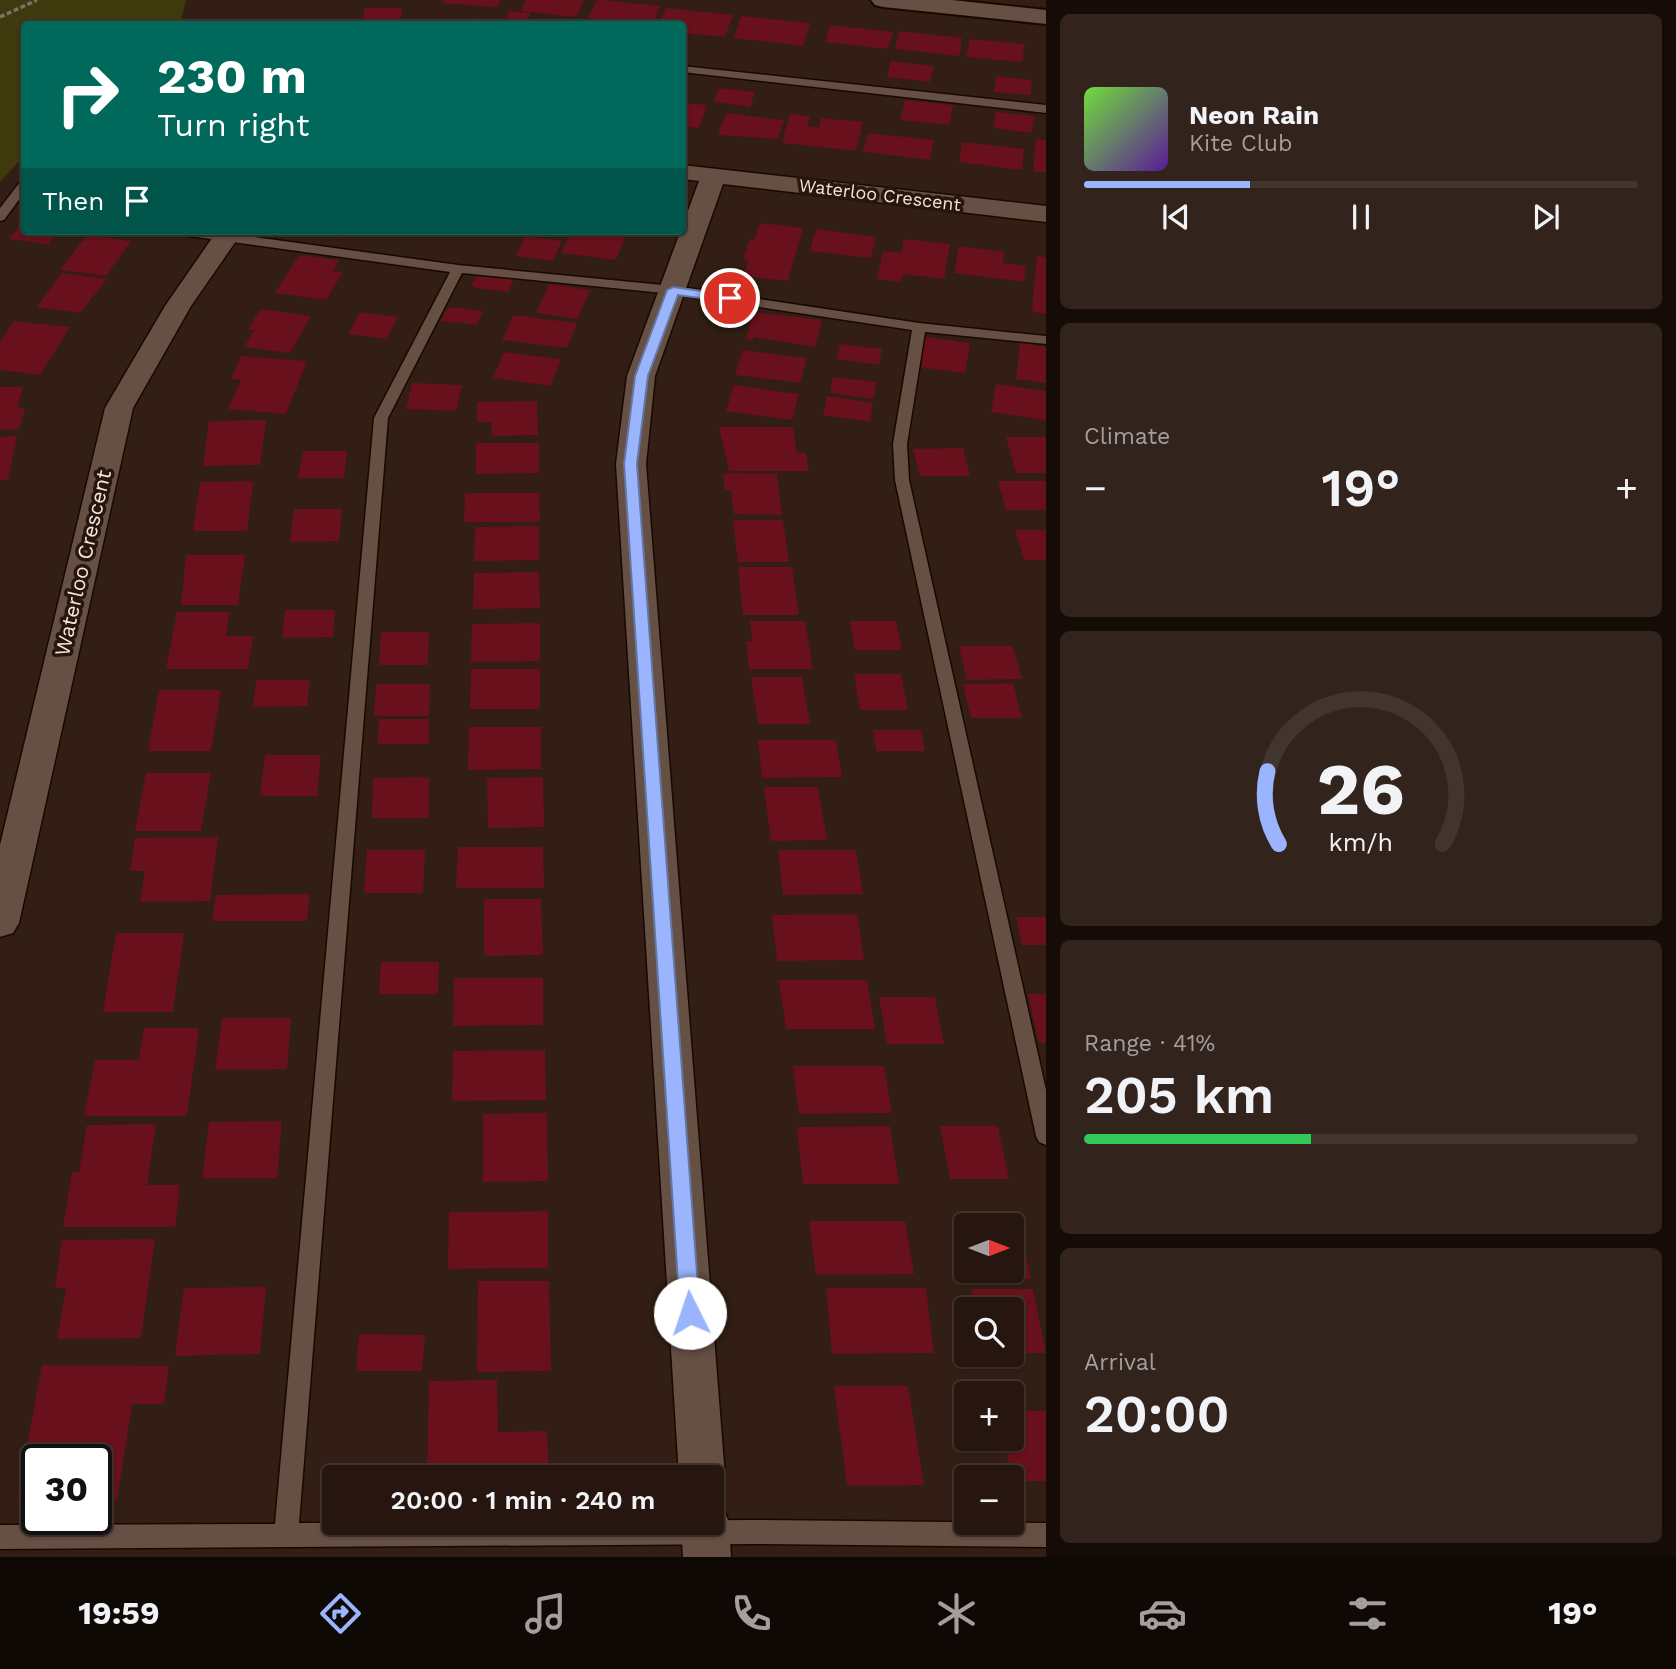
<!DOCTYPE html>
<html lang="en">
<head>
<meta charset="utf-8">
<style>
	:root { --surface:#26160f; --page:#32231d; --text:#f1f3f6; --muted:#a49f9e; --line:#42352f; --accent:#9ab5fd }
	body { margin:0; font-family:"Work Sans",sans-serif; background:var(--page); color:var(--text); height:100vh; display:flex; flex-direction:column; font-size:26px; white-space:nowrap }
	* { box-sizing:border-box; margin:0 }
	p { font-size:23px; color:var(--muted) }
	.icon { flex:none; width:38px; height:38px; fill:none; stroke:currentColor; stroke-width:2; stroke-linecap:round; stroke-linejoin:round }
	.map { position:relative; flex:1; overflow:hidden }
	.sheet { display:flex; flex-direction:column; gap:14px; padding:14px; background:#150c08; width:630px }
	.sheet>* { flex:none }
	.hud { position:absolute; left:21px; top:21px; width:665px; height:214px; border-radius:7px; box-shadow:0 2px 5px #0004,0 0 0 2px var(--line); background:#00695c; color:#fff; overflow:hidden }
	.needle { width:46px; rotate:90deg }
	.controls { position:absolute; left:954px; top:1213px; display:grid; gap:14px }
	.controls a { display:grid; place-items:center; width:70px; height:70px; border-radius:7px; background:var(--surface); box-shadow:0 2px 5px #0004,0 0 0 2px var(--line); font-size:35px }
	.speed { position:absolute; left:21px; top:1444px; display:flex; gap:14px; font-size:35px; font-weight:700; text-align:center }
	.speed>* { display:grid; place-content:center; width:91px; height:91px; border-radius:50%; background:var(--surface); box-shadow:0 2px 5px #0004,0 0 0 2px var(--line); line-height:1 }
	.speed .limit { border:4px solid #111; border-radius:10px; background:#fff; color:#111 }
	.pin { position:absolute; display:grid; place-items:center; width:60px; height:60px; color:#fff; margin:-30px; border:4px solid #fff; border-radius:50%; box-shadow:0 2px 7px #0007 }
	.me { position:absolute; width:77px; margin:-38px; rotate:356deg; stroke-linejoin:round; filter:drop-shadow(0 0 5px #0008) }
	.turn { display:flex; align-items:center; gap:24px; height:147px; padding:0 21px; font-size:32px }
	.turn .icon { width:91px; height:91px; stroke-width:2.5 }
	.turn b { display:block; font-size:49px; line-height:60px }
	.then { display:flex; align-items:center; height:66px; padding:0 21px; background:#0003; gap:14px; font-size:26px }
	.big { font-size:52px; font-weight:600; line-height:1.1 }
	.sheet .tile { flex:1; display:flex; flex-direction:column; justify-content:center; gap:10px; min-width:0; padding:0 24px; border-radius:10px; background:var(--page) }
	.sheet .dial { align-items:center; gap:0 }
	.dial svg { height:182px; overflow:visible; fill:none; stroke:var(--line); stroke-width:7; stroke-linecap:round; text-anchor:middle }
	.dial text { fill:var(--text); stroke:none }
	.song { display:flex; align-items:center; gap:21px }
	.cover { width:84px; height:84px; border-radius:10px; background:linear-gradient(135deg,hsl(100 70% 55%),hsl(270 70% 35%)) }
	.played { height:7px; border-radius:4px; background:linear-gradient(90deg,var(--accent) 30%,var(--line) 30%) }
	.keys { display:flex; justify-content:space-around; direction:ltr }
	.heat { display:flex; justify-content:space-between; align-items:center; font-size:38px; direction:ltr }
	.charge { height:10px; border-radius:5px; background:linear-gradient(90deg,#34c759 41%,var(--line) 0) }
	.trip { position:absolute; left:322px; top:1465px; width:402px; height:70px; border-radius:7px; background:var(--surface); box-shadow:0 2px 5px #0004,0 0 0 2px var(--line); font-weight:600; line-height:70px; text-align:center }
	.tab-bar { display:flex; height:112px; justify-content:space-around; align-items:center; background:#0f0906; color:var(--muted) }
	.tab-bar .icon { width:49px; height:49px }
	.tab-bar .active { color:var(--accent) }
	.tab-bar b { font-size:32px; color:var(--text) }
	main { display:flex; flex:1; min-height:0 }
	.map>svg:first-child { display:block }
</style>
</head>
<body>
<main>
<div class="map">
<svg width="1046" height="1557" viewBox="0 0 1046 1557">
	<rect width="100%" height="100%" fill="#321e14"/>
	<polygon fill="#3e3a0d" points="0,0 186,0 180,24 24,24 24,156 0,182"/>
	<g fill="#68101c">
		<polygon points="444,0 501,0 497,7 442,3"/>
		<polygon points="526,0 584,0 576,17 521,11"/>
		<polygon points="597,0 602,0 660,6 653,24 588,18"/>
		<polygon points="365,8 402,8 400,24 362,24"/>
		<polygon points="666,8 733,15 725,37 682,33 682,24 659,24"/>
		<polygon points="510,11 531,13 525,24 503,24"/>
		<polygon points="741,16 810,23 803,46 734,38"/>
		<polygon points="471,18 500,20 498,24 468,24"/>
		<polygon points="830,25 893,32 888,49 825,42"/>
		<polygon points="899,31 962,38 959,56 895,49"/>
		<polygon points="970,39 1025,44 1022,62 966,57"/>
		<polygon points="891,61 934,66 930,82 887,77"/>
		<polygon points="996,76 1032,80 1030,95 994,92"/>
		<polygon points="719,88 755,92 750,107 714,102"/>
		<polygon points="905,100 953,105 949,125 900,120"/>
		<polygon points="682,103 707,105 699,128 682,126"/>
		<polygon points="996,112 1034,116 1031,133 993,128"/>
		<polygon points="726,113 784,120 778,139 718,135"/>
		<polygon points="790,114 810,116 807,126 819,127 821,118 863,122 856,151 782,143"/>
		<polygon points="868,133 934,140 930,160 863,152"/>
		<polygon points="1036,139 1046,140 1046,173 1033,171"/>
		<polygon points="962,142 1024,149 1022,170 959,162"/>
		<polygon points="24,221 24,231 59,231 48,244 9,239"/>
		<polygon points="760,223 803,228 788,281 744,276 748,260 743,259 750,239 754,240"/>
		<polygon points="816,229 876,237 871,258 810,251"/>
		<polygon points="293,231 344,231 340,238"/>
		<polygon points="571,231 628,231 616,260 561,253"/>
		<polygon points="87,235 131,241 106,276 60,270"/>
		<polygon points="525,236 562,241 553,261 516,256"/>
		<polygon points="904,239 950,244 944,279 903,274 901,282 877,279 883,251 901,253"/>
		<polygon points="959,246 1005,252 1003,263 1026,266 1024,282 954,273"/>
		<polygon points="299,255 339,260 333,271 343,272 326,300 275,293"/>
		<polygon points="1037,256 1046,257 1046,314 1032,312"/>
		<polygon points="62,273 107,279 80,313 37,307"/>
		<polygon points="477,274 514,279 508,292 471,287"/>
		<polygon points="549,284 590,290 578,319 536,313"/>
		<polygon points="448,307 483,311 477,325 441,321"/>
		<polygon points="260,309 311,316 290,353 244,347 254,330 248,329"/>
		<polygon points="360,312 398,317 386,339 348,334"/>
		<polygon points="753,312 822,320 815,347 754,337 753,340 746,339"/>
		<polygon points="513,315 577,323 567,348 502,340"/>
		<polygon points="14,321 70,327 40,375 0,370 0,342"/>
		<polygon points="925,337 970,343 965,373 919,367"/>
		<polygon points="1020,343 1046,347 1046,383 1016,379"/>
		<polygon points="840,344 882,349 879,365 837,359"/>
		<polygon points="743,350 807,358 800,383 735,375"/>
		<polygon points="504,352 561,359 550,386 493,378"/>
		<polygon points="241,356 307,361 286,414 228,409 241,380 231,379"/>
		<polygon points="833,377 877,382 873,399 830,393"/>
		<polygon points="412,383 462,385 456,411 406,409"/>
		<polygon points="996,384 1046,391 1046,420 991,412"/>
		<polygon points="734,385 799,394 792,420 726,411"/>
		<polygon points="0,387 23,387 17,408 25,408 19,429 0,430"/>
		<polygon points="827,396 873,403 870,422 823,415"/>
		<polygon points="537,401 538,435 492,436 491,422 477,422 477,402"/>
		<polygon points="266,420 260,465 203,466 209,421"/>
		<polygon points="719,427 793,427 797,453 806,453 809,471 729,471"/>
		<polygon points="17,436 8,480 0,480 0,437"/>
		<polygon points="1006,437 1046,437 1046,473 1016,473"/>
		<polygon points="476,443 539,443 539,473 476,474"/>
		<polygon points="963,448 970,476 920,476 913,449"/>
		<polygon points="303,451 347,451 344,478 298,478"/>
		<polygon points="723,473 777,474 782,515 734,514 731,490 725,490"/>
		<polygon points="253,481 247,531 193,531 200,482"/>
		<polygon points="998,481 1046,481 1046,510 1006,510"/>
		<polygon points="465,493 539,493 540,522 464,522"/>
		<polygon points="294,509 342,509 339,541 290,542"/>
		<polygon points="733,520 783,520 789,562 738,562"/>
		<polygon points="539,526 539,560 474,561 475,527"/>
		<polygon points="1015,530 1046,530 1046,560 1024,560"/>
		<polygon points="186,555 245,555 238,605 181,605"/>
		<polygon points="738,567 792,567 799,615 743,615"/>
		<polygon points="539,572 540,608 473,609 474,573"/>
		<polygon points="285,610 335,610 333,637 282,638"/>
		<polygon points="177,612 229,612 226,636 253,636 248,669 166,669"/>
		<polygon points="750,621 805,621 813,669 749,669 746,641 752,641"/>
		<polygon points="850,621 896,621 902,650 855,650"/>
		<polygon points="540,623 540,661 471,662 472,624"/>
		<polygon points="381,632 429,632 428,665 379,665"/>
		<polygon points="959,646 1013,646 1022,679 967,680"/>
		<polygon points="471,669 540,669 540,709 470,709"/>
		<polygon points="854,674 901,674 908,710 860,710"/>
		<polygon points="751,677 802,677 810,724 758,724"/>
		<polygon points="256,680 310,680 307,706 253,707"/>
		<polygon points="1013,683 1022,718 971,718 963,684"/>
		<polygon points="376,684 430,684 429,716 374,716"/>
		<polygon points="159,690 221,690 211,751 148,751"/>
		<polygon points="379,719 429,719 429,744 377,744"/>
		<polygon points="469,727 541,727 541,769 468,770"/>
		<polygon points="873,730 921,730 925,751 876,751"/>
		<polygon points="758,740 836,740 842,777 762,778"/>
		<polygon points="265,755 321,755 317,796 260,796"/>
		<polygon points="146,773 211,773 201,831 135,831"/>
		<polygon points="429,777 429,818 372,818 373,778"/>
		<polygon points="543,777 544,827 488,828 487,778"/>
		<polygon points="764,787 818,787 827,840 771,841"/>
		<polygon points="218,837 210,901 140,902 145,871 130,871 135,838"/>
		<polygon points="458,847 543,847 544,888 456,888"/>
		<polygon points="367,850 425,850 423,893 364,893"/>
		<polygon points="778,850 856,850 863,894 783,895"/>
		<polygon points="310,894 307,921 212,921 216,895"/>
		<polygon points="484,899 541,899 543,955 484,956"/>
		<polygon points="857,914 864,960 777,961 772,915"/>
		<polygon points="1016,917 1046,917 1046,945 1022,945"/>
		<polygon points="116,933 184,933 173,1012 103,1012"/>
		<polygon points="381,962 439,962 438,994 379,994"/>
		<polygon points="454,978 543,978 543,1025 453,1026"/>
		<polygon points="779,980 867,980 875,1029 786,1029"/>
		<polygon points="1028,994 1046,994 1046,1043 1039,1043"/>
		<polygon points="879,997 935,997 944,1044 887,1044"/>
		<polygon points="222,1018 291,1018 287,1069 215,1070"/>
		<polygon points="144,1028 199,1028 187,1116 84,1116 95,1060 139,1060"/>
		<polygon points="545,1050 546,1100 452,1101 453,1051"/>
		<polygon points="793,1066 884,1066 892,1113 799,1114"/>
		<polygon points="547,1113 548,1181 483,1182 483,1114"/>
		<polygon points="282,1121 277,1178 202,1178 209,1122"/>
		<polygon points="156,1124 147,1185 180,1185 175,1227 63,1227 72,1172 79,1172 87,1125"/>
		<polygon points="890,1126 899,1184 803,1184 797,1127"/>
		<polygon points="940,1126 998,1126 1009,1179 950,1179"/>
		<polygon points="548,1211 548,1268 448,1269 449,1212"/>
		<polygon points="958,1218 1019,1218 1031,1279 968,1279 967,1270 1012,1270 1012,1225 966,1225 965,1257"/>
		<polygon points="809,1221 905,1221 914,1274 816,1275"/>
		<polygon points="155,1239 141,1338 57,1339 66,1288 55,1288 62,1240"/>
		<polygon points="478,1281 549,1281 551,1371 477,1372"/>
		<polygon points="266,1287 260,1354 175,1356 184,1288"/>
		<polygon points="826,1288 926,1288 934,1353 832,1354"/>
		<polygon points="971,1289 1033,1289 1046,1353 1012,1353 1012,1309 974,1309"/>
		<polygon points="359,1334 425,1335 422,1371 356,1371"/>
		<polygon points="42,1365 169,1366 164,1404 132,1404 117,1501 96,1501 96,1460 37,1460 37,1500 17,1500"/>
		<polygon points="497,1380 498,1432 547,1431 549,1477 427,1477 429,1381"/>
		<polygon points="834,1386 908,1386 924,1485 847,1486"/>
		<polygon points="1012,1411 1046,1411 1046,1481 1012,1481 1004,1438 1012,1438"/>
	</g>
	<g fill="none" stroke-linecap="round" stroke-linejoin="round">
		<g stroke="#190802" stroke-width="3">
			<g id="service">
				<polygon points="682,66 1046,105 1046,113 682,72"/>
				<polygon points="24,181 24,193 4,220 0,221 0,208 20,182"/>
				<polygon points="176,231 210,231 458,265 673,286 919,323 1046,336 1046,344 925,332 907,444 909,480 1046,1090 1046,1145 1039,1142 1036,1136 895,480 893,444 912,330 673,294 462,273 388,418 299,1523 753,1520 1046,1523 1046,1547 753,1544 0,1549 0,1525 275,1524 374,418 450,272 182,235"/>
			</g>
		</g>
		<g stroke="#190802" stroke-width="3">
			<g id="minor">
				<polygon points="682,165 1046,206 1046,222 723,184 655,376 646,464 725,1477 719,1493 712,1495 712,1477 679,1477 616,464 627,376 699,181 682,179"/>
				<polygon points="217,231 243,231 191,306 133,408 19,923 13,933 0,937 0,845 105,408 165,306"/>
				<polygon points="712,1502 722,1506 729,1522 731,1557 683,1557 681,1522 712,1522"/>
			</g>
		</g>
		<g stroke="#190802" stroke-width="4">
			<polygon id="secondary" points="871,0 952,0 1046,10 1046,24 883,7 875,5"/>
		</g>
		<polyline stroke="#816f66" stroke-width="3.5" stroke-dasharray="5 2.5" stroke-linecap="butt" points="0,17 37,0"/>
		<use href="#service" fill="#664f43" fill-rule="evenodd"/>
		<use href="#minor" fill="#664f43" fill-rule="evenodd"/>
		<use href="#secondary" fill="#664f43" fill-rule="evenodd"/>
	</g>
	<polygon fill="#9ab5fd" stroke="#6476a4" stroke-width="2" points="673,287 730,295 736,298 730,302 678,295 648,376 637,464 700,1313 697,1319 690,1322 683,1319 680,1313 624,464 635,376 667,290"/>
	<g text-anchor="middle" stroke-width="7" stroke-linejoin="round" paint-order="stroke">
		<g font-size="18" fill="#f4e6df" stroke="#28150b">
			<text transform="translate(880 195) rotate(7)" y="6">Waterloo Crescent</text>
		</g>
		<g font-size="21" fill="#f4e6df" stroke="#28150b">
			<text transform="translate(83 563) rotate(-77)" y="7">Waterloo Crescent</text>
		</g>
	</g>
</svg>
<div class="controls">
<a><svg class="needle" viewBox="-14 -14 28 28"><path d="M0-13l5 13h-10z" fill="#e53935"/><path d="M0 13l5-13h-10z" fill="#a49f9e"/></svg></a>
<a><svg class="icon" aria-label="search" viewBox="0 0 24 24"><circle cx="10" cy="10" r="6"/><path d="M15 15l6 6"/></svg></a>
<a>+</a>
<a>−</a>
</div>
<div class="speed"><div class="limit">30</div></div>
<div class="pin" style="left:730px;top:298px;background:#d93025"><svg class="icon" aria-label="arrive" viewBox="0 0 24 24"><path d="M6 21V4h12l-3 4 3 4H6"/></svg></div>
<svg class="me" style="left:690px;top:1313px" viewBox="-20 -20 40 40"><circle r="19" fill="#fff"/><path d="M0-13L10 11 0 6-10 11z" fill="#9ab5fd"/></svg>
<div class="trip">20:00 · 1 min · 240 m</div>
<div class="hud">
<div class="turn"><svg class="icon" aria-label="right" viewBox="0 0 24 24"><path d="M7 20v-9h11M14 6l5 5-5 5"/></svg><div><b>230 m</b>Turn right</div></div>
<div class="then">Then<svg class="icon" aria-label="arrive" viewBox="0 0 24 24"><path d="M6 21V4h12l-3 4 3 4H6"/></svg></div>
</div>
</div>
<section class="sheet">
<div class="tile">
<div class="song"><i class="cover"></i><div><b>Neon Rain</b><p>Kite Club</p></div></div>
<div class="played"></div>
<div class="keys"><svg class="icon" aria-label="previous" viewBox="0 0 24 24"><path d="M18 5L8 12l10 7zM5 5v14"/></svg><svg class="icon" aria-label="pause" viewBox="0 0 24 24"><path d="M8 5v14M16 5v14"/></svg><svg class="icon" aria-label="next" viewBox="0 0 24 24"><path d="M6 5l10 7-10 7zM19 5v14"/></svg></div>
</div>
<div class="tile"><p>Climate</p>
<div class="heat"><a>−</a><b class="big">19°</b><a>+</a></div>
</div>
<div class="tile dial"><svg viewBox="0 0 100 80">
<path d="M14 69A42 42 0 1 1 86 69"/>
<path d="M14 69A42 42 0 0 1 9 37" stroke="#9ab5fd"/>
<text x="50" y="56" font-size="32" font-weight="700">26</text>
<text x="50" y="72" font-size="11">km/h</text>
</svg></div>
<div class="tile"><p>Range · 41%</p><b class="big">205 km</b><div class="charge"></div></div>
<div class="tile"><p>Arrival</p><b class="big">20:00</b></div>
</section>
</main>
<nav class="tab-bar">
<b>19:59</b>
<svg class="icon active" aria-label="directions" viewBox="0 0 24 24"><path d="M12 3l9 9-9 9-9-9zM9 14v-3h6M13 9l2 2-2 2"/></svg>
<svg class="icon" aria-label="music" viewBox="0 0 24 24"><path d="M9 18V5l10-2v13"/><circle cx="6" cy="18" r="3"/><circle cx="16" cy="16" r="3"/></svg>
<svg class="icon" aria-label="phone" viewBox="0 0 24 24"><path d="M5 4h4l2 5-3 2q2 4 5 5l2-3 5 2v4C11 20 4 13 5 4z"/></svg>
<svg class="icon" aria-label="climate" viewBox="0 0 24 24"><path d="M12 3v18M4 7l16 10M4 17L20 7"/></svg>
<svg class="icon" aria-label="car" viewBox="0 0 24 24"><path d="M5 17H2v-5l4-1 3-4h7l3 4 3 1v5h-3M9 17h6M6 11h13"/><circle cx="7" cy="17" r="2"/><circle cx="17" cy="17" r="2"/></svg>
<svg class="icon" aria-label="filters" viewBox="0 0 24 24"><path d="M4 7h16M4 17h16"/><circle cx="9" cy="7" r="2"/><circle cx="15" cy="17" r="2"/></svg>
<b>19°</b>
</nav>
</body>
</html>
